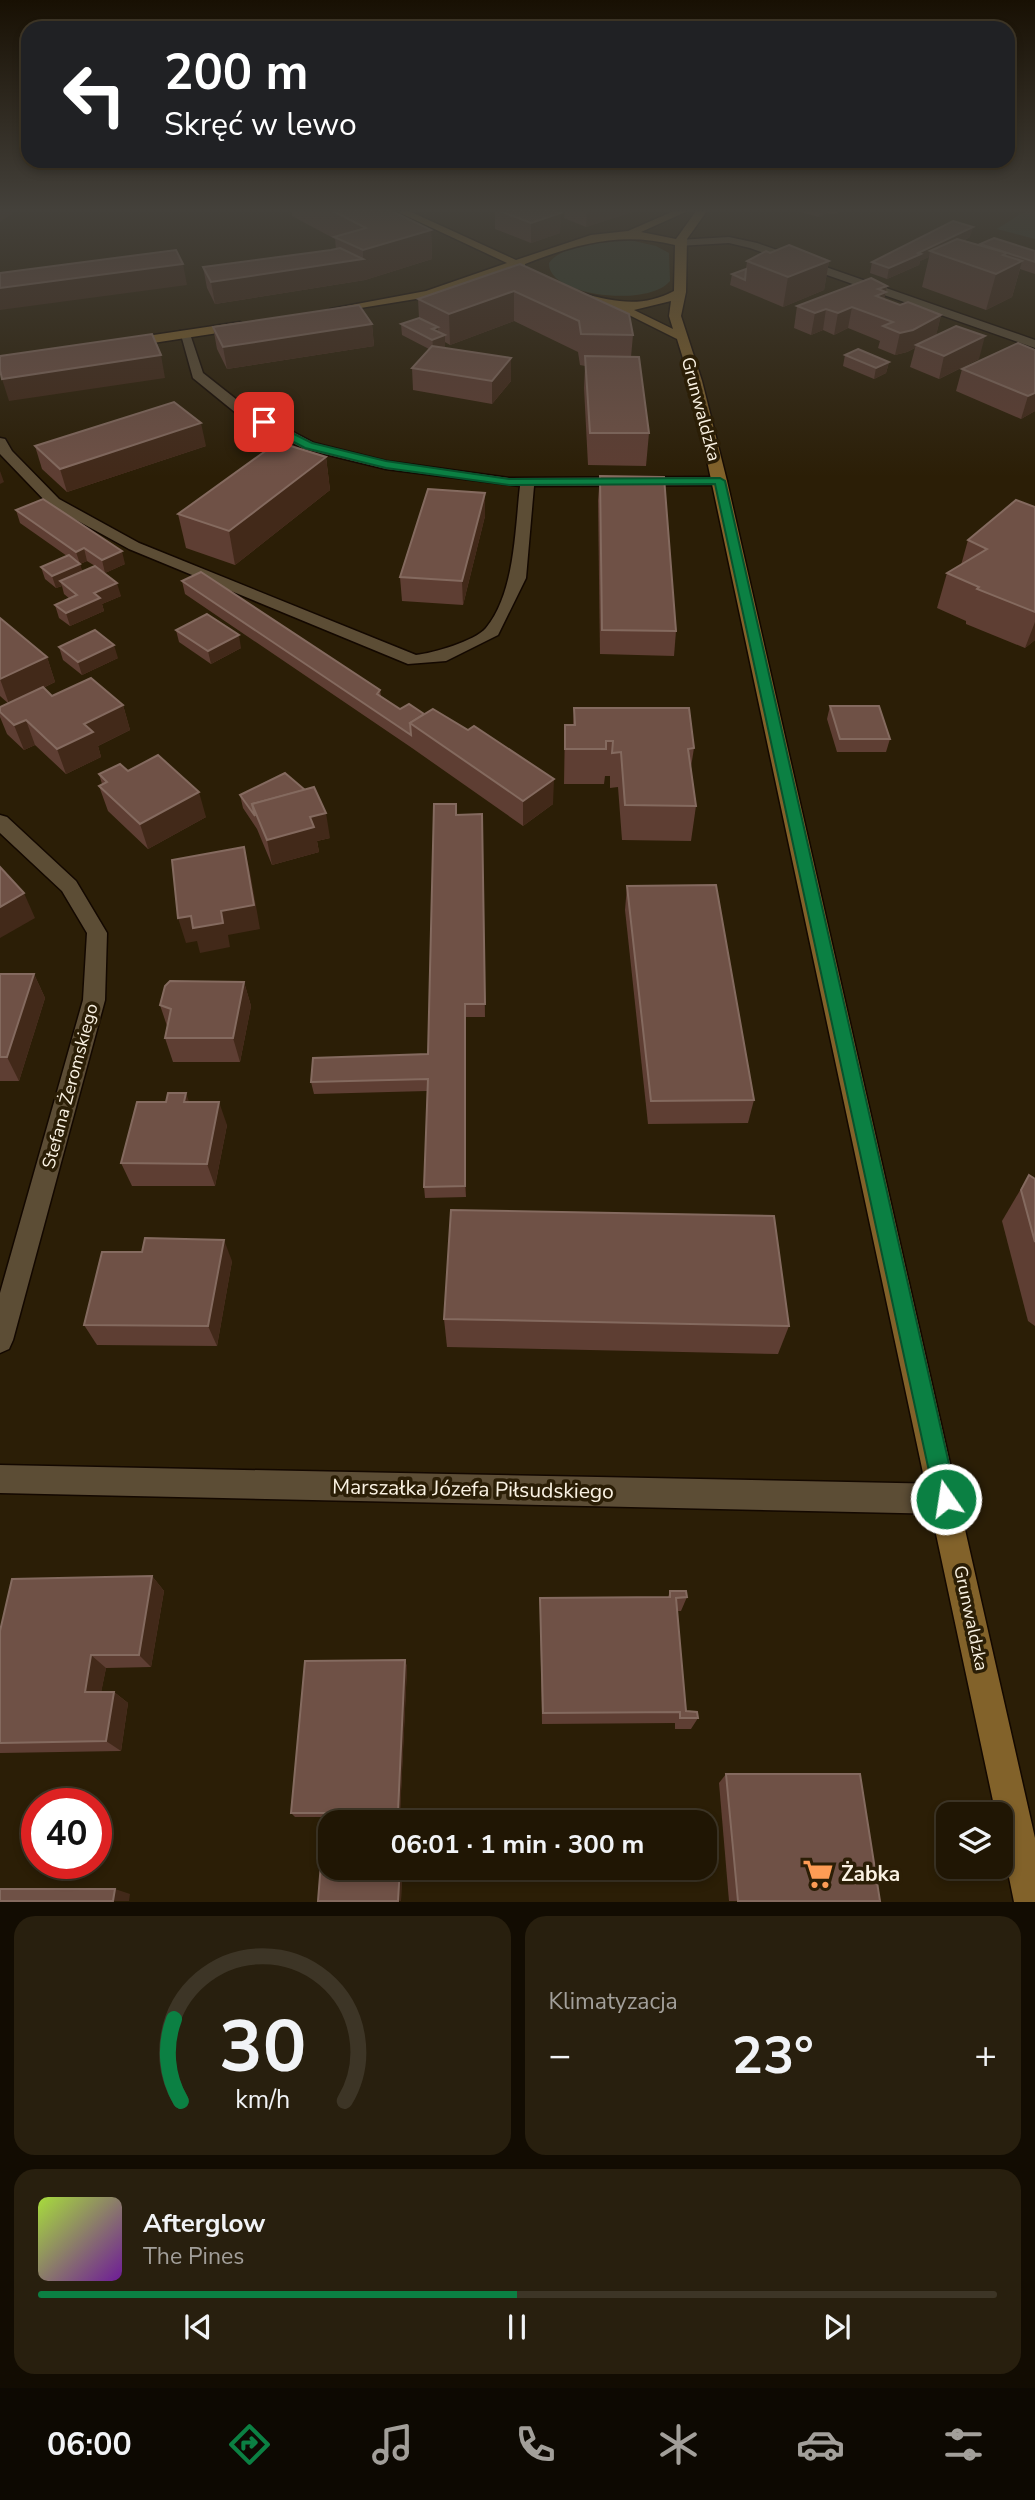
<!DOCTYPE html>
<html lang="pl">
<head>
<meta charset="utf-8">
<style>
	:root { --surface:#201604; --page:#281f0e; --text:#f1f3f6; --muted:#a29f9a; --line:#3d3526; --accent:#0b8043 }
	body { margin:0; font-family:"Nunito Sans",sans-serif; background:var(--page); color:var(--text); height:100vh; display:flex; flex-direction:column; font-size:26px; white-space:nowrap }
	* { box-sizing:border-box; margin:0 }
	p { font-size:23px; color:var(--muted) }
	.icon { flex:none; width:38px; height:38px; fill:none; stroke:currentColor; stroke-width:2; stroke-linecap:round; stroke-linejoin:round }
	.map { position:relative; height:1902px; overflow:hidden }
	.drawer { display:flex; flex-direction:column; gap:14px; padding:14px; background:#120c02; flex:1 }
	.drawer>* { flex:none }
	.guide { position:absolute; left:21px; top:21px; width:994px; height:147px; border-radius:21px; box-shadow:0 4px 10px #0003,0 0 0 2px var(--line); background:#202124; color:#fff; overflow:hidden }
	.buttons { position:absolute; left:936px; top:1802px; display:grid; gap:14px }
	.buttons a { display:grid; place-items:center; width:77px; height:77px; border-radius:14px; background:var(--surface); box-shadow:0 4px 10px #0003,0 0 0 2px var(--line); font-size:35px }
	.speed { position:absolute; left:21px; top:1788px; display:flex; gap:14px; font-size:35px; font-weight:700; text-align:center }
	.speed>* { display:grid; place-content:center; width:91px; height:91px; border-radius:50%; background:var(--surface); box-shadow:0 4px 10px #0003,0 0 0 2px var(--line); line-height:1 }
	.speed .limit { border:10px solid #d22; background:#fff; color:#111 }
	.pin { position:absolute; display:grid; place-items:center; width:60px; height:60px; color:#fff; margin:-30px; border-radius:14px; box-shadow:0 4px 10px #0006 }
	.me { position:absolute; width:77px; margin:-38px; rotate:347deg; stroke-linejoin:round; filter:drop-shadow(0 0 5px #0008) }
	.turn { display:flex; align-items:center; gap:24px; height:147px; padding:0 28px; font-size:32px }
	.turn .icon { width:91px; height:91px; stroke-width:2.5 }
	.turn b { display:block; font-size:49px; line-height:60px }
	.big { font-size:52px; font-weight:700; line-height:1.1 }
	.drawer .card { flex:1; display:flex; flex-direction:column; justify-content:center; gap:10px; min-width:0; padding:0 24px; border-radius:21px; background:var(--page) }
	.drawer .dial { align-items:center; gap:0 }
	.dial svg { height:182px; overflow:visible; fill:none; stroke:var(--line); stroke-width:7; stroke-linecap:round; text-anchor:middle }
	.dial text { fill:var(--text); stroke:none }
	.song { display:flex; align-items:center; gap:21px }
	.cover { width:84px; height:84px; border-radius:10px; background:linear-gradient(135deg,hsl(80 70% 55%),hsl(280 70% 35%)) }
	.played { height:7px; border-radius:4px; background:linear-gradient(90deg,var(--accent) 50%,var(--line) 50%) }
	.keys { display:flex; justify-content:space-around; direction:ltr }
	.heat { display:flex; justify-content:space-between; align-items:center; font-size:38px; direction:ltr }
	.drawer .tiles { flex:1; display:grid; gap:14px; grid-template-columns:1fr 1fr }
	.card:last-child { grid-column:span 2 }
	.trip { position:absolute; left:318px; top:1810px; width:399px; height:70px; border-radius:21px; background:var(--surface); box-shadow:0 4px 10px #0003,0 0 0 2px var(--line); font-weight:700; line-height:70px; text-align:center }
	.tab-bar { display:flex; height:112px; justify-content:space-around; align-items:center; background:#0d0902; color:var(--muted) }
	.tab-bar .icon { width:49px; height:49px }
	.tab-bar .on { color:var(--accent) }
	.tab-bar b { font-size:32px; color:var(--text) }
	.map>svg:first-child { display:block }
</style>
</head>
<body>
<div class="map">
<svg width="1035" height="1902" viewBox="0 0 1035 1902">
	<rect width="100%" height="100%" fill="#2b1e06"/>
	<g fill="#303d2b">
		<polygon points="1025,211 1035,211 1035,239 997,229"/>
		<path d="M630 240 656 246 669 253 670 281C648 308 547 296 549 263 561 245 609 239 630 240Z"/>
	</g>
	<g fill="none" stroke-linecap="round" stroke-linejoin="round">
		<g stroke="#130800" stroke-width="3">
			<g id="street">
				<polygon points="729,237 757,243 1035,340 1035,348 750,248 729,243 678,246 673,243 678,240"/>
				<path d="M180 331 190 334 203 373 246 407 314 443 386 461 509 478 720 477 727 481 720 485 534 486 526 578 498 635 446 661 408 664 129 549 49 505 0 454V438L5 439 12 451 59 499 139 543 416 655C433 653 475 641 486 628 515 593 515 529 520 486L386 469 304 449 236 413 193 378Z"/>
				<polygon points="0,815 7,817 76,881 107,933 105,1000 13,1340 9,1349 0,1353 0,1293 83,1000 87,933 62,891 0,833"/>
				<polygon points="0,1465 946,1484 956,1489 961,1499 956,1509 946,1514 0,1493"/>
			</g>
		</g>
		<g stroke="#130800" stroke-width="3">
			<g id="secondary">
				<path d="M396 211H409L516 260 591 235 628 231 674 211H688L641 232 676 239 696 211H707L687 239 686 292 681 316 702 381 727 481 1035 1838V1902H1014L1001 1838V1815H996L690 381 677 339 617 309 576 296 582 293C615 302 642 308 674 291L675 245C621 231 576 244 525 264V268H516L428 297 330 313V309L426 291 507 263ZM671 301 669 316 673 329 634 310Z"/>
				<polygon points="240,322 246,326 244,329 127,347 121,343 127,339"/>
			</g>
		</g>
		<use href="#street" fill="#5c4d35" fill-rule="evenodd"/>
		<use href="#secondary" fill="#82622a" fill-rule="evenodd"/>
	</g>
	<g fill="#5e3e33" fill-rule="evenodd">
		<polygon points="292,211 392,211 431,230 432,259 365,280 215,304 207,288 203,267 336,249 335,239 292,216"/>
		<polygon points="495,211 556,211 560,233 531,243 495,229"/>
		<polygon points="565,211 635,211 586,227 564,218"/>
		<polygon points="797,211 840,211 834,214 827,213 819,217"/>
		<polygon points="970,237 963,241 980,245 980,244 1035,251 1035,274 1020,269 1012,297 986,310 922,287 929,257 920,261 919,265 887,279 870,273 872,262"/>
		<polygon points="770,253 829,261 824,290 783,307 730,285 732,274 746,269 747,261"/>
		<polygon points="520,264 633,335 631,357 649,433 646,466 588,465 584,388 585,366 580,365 578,352 514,321 450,345 445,342 445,347 443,347 511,381 492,404 413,390 412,368 429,349 402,335 401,324 419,318 418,299"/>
		<polygon points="887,286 884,299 900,305 941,315 936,335 979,359 939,379 910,367 915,348 907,352 895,355 878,348 880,341 848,328 834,335 823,330 811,335 794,328 797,306"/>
		<polygon points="372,324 374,346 227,369 217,349 213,327"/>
		<polygon points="1035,350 1035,411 1021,419 956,391 962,369"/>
		<polygon points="845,355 889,362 886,373 874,379 843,366"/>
		<polygon points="35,446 206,446 67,492 42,469"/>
		<polygon points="326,457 330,490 235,565 186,548 178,514"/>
		<polygon points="600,476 676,631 674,656 600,654 598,500"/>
		<polygon points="1035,507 1035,640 1025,648 966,624 966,621 937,608 947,573 961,565 968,540"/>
		<path d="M16 510 125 564 105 573 96 567 121 596 102 604 104 611 70 626 59 618 55 605 70 599 64 594 62 586 56 588 45 579 41 567 67 556 20 523ZM87 561 95 566 82 572 80 564Z"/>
		<polygon points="485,516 463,605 402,601 400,577"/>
		<polygon points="182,581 380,690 381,697 553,804 523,826 412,748 185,594"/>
		<polygon points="0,618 47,657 55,682 43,688 52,696 123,705 130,730 98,746 101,757 66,774 35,745 24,750 7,734 0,717 0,707 9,704 0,696"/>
		<polygon points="176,630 241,648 211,664 179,642"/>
		<polygon points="59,647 118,658 82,675 63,660"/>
		<polygon points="830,706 890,739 886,752 837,752 827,719"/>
		<polygon points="574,708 694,748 691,767 696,806 691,841 622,840 618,787 610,788 610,776 605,776 604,784 564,784 565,725 573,725"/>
		<polygon points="99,774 206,817 148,849 108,811 99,786 102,784"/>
		<polygon points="240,795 330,838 317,841 319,852 272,865 257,829 243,808"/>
		<polygon points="482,814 485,1017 466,1017 466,1197 425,1198 424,1187 427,1091 314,1094 311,1082 428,1054 456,815"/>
		<polygon points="627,886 754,1100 748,1123 648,1124 625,910"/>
		<polygon points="0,974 34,974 45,998 19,1081 0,1081"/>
		<polygon points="244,982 251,1006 240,1062 173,1062 165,1038 167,1026 160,1005"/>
		<polygon points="189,1102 227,1125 215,1186 132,1186 121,1163"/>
		<polygon points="1029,1175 1035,1179 1035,1326 1028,1321 1002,1221"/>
		<polygon points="232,1261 217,1346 97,1345 84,1325"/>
		<polygon points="444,1319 789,1326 778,1354 447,1347"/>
		<polygon points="152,1576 164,1591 151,1667 106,1668 101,1692 114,1692 128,1703 121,1751 0,1753 0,1631"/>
		<polygon points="670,1591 687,1597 681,1611 677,1611 686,1711 698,1718 691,1729 675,1729 675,1723 542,1724 540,1612 540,1598 668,1597"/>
		<polygon points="405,1660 407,1667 400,1812 403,1812 405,1816 405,1822 331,1822 331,1867 402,1867 401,1901 318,1901 325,1817 295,1817 291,1813 305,1661"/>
		<polygon points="726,1774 880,1901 729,1901 719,1783"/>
	</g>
	<g fill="#422919">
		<polygon points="0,211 11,211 12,214 0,222"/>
		<polygon points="587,211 635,211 586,227"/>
		<polygon points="820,211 827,211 827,213 819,217"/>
		<polygon points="561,213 560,233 531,243 531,223"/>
		<polygon points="973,227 970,237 936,253 930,251 929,257 920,261 919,265 887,279 889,268 918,253"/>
		<polygon points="431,230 432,259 365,280 215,304 211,282 363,259 363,250"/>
		<polygon points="1007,253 1002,271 1022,261 1012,297 986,310 996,274 1003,255"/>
		<polygon points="829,261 824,290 783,307 788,277"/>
		<polygon points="183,264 187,285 0,310 0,288"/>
		<polygon points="887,286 881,313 872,314 878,289"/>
		<polygon points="514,291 514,321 450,345 449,314"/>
		<polygon points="852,307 848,328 834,335 838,313"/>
		<polygon points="826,309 823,330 811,335 815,313"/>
		<polygon points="941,315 936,336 916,345 915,348 907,352 895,355 900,333"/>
		<polygon points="372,324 374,346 227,369 223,347"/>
		<polygon points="438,327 438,338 445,335 445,347 433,351 432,329"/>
		<polygon points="985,336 979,359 939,379 944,356"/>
		<polygon points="161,355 165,378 9,401 2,379"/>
		<polygon points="511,358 511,381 492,404 492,381"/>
		<polygon points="889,362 886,373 874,379 876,368"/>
		<polygon points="1035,393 1035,411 1021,419 1028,396"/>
		<polygon points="201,423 206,446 67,492 60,469"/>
		<polygon points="326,457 330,490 235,565 229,531"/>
		<polygon points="0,471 4,482 0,484"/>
		<polygon points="485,493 485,516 463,605 462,581"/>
		<polygon points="84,548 87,561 80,564 84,576 60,581 62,586 56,588 52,576 80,564 76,552"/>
		<polygon points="122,551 125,564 105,573 102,560"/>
		<polygon points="117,583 121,596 102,604 104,611 70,626 66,613 94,593"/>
		<polygon points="1035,622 1035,640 1025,648"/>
		<polygon points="239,635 241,648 211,664 208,651"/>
		<polygon points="114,645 118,658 82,675 78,662"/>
		<polygon points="47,657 55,682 9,704 0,679"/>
		<polygon points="123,705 130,730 98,746 101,757 66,774 57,749 84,724"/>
		<polygon points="26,720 35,745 24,750 14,725"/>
		<polygon points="554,779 553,804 523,826 523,801"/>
		<polygon points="199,792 206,817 148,849 140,824"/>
		<polygon points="326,813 330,838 317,841 319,852 272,865 267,840 310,817"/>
		<polygon points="244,847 250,872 260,929 228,935 230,947 200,953 197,941 186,943 178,918 221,911"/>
		<polygon points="24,893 35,918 0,938 0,907"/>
		<polygon points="34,974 45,998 19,1081 7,1057"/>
		<polygon points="244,982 251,1006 240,1062 233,1038"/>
		<polygon points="465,1004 466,1017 466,1197 465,1186"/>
		<polygon points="186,1093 194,1116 184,1102"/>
		<polygon points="219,1102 227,1125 215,1186 207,1164"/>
		<polygon points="224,1240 232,1261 217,1346 208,1326"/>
		<polygon points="152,1576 164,1591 151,1667 139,1655"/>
		<polygon points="91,1655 106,1668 99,1703 85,1692"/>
		<polygon points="405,1660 407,1667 400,1816 398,1812"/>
		<polygon points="114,1692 128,1703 121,1751 106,1741"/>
		<polygon points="400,1867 402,1867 401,1901 398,1901"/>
		<polygon points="115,1889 130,1894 129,1901 113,1901"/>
	</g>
	<g fill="#6f5146" stroke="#846a5f" stroke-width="2">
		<polygon points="333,211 392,211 431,230 363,250 334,237 366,228"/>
		<polygon points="500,211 556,211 561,213 531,223"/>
		<polygon points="953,221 973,227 918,253 921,254 889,268 872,262"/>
		<polygon points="994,238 1035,251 1035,262 980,244"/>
		<polygon points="957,239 1007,253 1003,255 1022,261 996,274 930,251"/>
		<polygon points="789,245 829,261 788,277 747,261 766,251 770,253"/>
		<polygon points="340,248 363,259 211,282 203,267 331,250"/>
		<polygon points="176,250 183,264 0,288 0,273"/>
		<polygon points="520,264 629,314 633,335 581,334 579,321 514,291 449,314 418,299"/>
		<polygon points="746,269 745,280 732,274"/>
		<polygon points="871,278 887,286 878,289 886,292 876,296 900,305 908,302 941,315 913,330 900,333 883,326 893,322 852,307 838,313 826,309 815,313 797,306"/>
		<polygon points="359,305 372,324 223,347 213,327"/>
		<polygon points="419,318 438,327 432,329 445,335 432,340 401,324"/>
		<polygon points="956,326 985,336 944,356 916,345"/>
		<polygon points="152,334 161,355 2,379 0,370 0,356"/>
		<polygon points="1018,343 1035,350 1035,393 1028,396 962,369"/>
		<polygon points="432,346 511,358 492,381 412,368"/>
		<polygon points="858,349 889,362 876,368 845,355"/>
		<polygon points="585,356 639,357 649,433 590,433"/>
		<polygon points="174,402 201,423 60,469 35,446"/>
		<polygon points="278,442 326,457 229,531 178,514"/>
		<polygon points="600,476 664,477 676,631 602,630"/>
		<polygon points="428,489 485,493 462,581 400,577"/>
		<polygon points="43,499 122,551 102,560 84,548 76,552 16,510"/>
		<polygon points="1016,500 1035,507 1035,612 977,589 979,587 947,573 987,549 968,540"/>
		<polygon points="69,555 80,564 52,576 41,567"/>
		<polygon points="95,566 117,583 94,593 100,598 66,613 55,605 77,595 60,581"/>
		<polygon points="201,572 380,690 377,694 400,709 409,704 424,714 410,723 411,735 182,581"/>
		<polygon points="207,614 239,635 208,651 176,630"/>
		<polygon points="0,618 47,657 0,679"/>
		<polygon points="95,630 114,645 78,662 59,647"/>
		<polygon points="91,678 123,705 84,724 93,732 57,749 26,720 14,725 0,712 0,707 43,687 52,696"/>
		<polygon points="830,706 879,706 890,739 840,739"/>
		<polygon points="574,708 689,708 694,748 688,749 696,806 625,805 621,752 612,753 613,741 606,741 606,749 565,749 565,725 575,725"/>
		<polygon points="433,709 468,730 474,726 554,779 523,801 410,723"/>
		<polygon points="158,755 199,792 140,824 99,786 107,782 99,774 120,764 128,771"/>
		<polygon points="285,773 305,790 252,804 255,816 240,795"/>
		<polygon points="314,787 326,813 310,817 314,827 267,840 252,804"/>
		<polygon points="434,804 456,804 456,815 482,814 485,1004 465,1004 465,1186 424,1187 428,1079 311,1082 313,1058 428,1054"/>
		<polygon points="244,847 254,905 221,911 223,923 193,928 191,916 178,918 172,860"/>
		<polygon points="0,867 24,893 0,907"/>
		<polygon points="716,885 754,1100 651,1101 627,886"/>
		<polygon points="0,974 34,974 7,1057 0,1057"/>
		<polygon points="170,981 244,982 233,1038 165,1038 171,1009 160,1005 165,986"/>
		<polygon points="168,1093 186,1093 184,1102 219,1102 207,1164 121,1163 137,1102 166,1102"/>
		<polygon points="1029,1175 1035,1179 1035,1242 1021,1190"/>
		<polygon points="451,1210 774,1216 789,1326 444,1319"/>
		<polygon points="145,1238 224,1240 208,1326 84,1325 102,1252 142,1252"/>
		<polygon points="152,1576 139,1655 91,1655 85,1692 114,1692 106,1741 0,1743 0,1631 12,1579"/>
		<polygon points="670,1591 686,1591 687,1597 676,1598 686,1711 697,1712 698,1718 680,1718 680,1712 543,1713 540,1598 670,1597"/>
		<polygon points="405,1660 398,1812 403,1812 402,1822 331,1822 331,1867 400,1867 398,1901 318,1901 325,1813 291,1813 305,1661"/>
		<polygon points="726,1774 860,1774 880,1901 738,1901"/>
		<polygon points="0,1889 115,1889 113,1901 0,1901"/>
	</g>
	<linearGradient id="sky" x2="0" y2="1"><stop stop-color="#181003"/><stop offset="0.44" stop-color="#44413b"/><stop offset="1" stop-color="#44413b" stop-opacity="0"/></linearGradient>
	<rect width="1035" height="477" fill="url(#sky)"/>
	<polygon fill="#0b8043" stroke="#07532c" stroke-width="2" points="264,419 312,443 386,461 509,479 720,478 725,481 957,1499 954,1507 946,1510 938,1507 935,1499 715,484 509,485 386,468 305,448 260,424"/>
	<defs>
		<g id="supermarket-bare" transform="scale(2.415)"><path d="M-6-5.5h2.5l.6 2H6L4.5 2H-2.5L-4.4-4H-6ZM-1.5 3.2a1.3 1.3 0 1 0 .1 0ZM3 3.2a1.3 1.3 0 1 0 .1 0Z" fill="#fd9c55" stroke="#2b1e06" stroke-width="2.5" paint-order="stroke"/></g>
	</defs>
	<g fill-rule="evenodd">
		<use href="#supermarket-bare" x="818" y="1874"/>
	</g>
	<g text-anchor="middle" stroke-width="7" stroke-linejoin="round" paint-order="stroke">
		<g font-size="18" fill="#faf2e3" stroke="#2b1e06">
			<text transform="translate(701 409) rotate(75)" y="6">Grunwaldzka</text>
			<text transform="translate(70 1086) rotate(-75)" y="6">Stefana Żeromskiego</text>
			<text transform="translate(971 1618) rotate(78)" y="6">Grunwaldzka</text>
		</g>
		<g font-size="21" fill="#faf2e3" stroke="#2b1e06">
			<text transform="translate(473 1489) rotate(1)" y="7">Marszałka Józefa Piłsudskiego</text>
		</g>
		<g font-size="21" font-weight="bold" fill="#faf2e3" stroke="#2b1e06" text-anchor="start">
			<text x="841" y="1881">Żabka</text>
		</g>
	</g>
</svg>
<div class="buttons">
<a><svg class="icon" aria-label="layers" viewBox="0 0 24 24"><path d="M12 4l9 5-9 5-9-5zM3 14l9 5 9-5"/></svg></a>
</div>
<div class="speed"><div class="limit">40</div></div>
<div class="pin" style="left:264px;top:422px;background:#d93025"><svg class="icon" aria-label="arrive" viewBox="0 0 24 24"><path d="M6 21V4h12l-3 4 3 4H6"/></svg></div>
<svg class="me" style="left:946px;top:1499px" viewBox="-20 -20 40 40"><circle r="17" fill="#0b8043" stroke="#fff" stroke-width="3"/><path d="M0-11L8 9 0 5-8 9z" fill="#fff"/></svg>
<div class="trip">06:01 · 1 min · 300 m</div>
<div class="guide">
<div class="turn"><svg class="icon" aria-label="left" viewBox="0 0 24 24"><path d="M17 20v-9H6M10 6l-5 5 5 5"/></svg><div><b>200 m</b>Skręć w lewo</div></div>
</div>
</div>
<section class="drawer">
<div class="tiles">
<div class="card dial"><svg viewBox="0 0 100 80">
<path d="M14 69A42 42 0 1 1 86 69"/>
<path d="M14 69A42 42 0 0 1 11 33" stroke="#0b8043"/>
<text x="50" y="56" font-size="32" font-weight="700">30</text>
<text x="50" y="72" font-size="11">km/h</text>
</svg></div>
<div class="card"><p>Klimatyzacja</p>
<div class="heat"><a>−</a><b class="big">23°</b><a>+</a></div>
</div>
<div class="card">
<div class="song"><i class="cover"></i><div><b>Afterglow</b><p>The Pines</p></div></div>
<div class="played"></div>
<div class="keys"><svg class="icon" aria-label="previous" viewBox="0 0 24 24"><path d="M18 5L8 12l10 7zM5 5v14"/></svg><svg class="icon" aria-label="pause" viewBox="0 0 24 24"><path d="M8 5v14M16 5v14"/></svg><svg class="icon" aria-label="next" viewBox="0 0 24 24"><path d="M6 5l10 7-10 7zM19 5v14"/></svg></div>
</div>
</div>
</section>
<nav class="tab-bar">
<b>06:00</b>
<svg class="icon on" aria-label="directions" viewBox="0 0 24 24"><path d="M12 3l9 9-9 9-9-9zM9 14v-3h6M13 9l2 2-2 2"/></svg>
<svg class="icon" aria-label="music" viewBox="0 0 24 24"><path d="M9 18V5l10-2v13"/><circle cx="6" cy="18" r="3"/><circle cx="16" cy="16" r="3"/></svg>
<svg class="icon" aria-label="phone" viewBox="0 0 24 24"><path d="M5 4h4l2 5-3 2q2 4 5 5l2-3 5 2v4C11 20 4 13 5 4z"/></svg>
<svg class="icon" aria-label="climate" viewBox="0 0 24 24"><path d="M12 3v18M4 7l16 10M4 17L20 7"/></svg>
<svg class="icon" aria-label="car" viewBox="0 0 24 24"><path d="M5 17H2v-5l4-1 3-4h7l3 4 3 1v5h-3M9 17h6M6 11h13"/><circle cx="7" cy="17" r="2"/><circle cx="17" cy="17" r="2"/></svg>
<svg class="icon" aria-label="filters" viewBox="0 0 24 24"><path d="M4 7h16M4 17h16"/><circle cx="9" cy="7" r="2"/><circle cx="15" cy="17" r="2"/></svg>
</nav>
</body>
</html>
